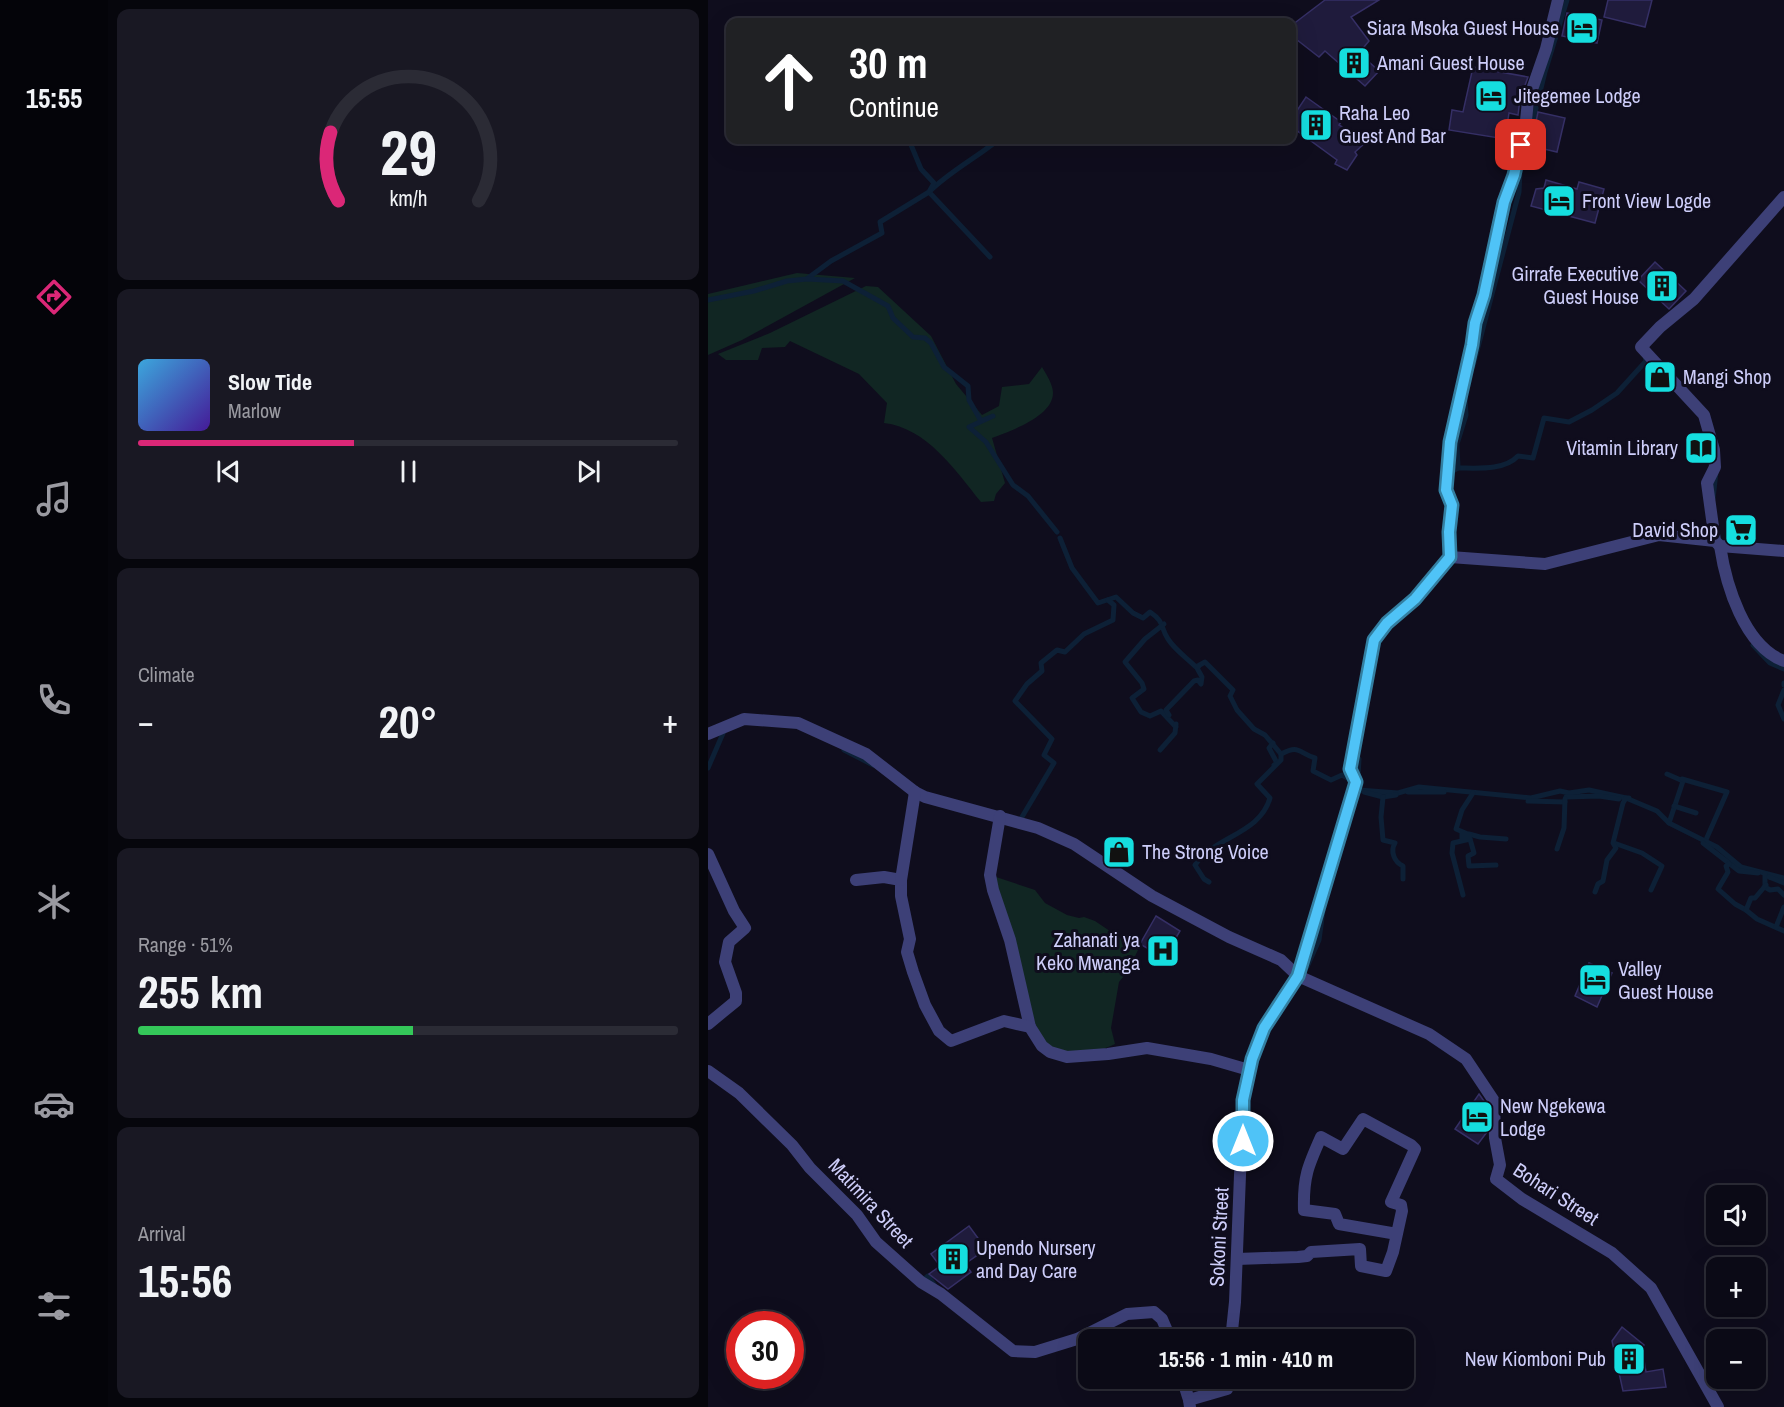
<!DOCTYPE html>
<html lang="en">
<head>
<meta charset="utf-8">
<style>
	:root { --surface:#0b0a16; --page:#191823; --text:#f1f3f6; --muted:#9a9aa1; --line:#2b2b35; --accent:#db2777 }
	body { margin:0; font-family:"Archivo Narrow",sans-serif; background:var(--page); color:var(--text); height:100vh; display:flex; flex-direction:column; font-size:22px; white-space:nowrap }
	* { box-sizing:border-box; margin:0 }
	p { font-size:20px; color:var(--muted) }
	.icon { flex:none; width:33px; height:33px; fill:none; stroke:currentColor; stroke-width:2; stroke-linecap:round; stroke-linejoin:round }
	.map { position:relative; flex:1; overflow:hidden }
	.side { display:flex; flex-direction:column; gap:9px; padding:9px; background:#06060c; width:600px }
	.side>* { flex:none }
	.guide { position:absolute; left:18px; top:18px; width:570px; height:126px; border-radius:12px; box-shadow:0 6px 24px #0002,0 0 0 2px var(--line); background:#202124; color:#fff; overflow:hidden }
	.fabs { position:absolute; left:998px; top:1185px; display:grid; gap:12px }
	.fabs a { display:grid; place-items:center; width:60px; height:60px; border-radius:12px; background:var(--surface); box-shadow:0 6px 24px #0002,0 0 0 2px var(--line); font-size:30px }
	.speed { position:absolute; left:18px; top:1311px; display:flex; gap:12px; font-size:30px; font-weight:700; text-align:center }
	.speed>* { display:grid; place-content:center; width:78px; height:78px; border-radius:50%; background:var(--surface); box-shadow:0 6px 24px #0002,0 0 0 2px var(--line); line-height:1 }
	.speed .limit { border:9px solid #d22; background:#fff; color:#111 }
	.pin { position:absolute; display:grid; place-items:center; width:51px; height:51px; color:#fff; margin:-26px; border-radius:12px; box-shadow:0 3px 9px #0006 }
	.me { position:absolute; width:66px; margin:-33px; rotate:0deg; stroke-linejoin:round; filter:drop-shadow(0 0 4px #0008) }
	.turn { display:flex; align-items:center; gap:21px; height:126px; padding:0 24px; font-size:27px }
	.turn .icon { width:78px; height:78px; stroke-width:2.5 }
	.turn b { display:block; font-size:42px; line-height:51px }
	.big { font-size:45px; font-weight:700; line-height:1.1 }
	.side .card { flex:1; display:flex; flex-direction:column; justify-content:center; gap:9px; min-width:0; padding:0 21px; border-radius:12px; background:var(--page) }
	.side .dial { align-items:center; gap:0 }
	.dial svg { height:156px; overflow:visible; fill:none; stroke:var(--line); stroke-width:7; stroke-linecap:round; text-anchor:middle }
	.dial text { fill:var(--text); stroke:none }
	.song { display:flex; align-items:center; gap:18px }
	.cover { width:72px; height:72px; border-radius:9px; background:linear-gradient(135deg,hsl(200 70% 55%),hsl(260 70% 35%)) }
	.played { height:6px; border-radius:3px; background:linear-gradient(90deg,var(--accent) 40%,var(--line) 40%) }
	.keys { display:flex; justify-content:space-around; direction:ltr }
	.heat { display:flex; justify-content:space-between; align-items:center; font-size:33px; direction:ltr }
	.charge { height:9px; border-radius:4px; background:linear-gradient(90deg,#34c759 51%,var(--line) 0) }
	.trip { position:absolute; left:370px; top:1329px; width:336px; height:60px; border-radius:12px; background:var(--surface); box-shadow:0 6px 24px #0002,0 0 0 2px var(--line); font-weight:700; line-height:60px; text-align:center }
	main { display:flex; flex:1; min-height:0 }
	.tab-bar { display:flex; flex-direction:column; width:108px; justify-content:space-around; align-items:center; background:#040409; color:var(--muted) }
	.tab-bar .icon { width:42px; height:42px }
	.tab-bar .selected { color:var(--accent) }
	.tab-bar b { font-size:27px; color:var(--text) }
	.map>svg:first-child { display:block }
</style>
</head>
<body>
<main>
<nav class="tab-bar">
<b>15:55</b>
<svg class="icon selected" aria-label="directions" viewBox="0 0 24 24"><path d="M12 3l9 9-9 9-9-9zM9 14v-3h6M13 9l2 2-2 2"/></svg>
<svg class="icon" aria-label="music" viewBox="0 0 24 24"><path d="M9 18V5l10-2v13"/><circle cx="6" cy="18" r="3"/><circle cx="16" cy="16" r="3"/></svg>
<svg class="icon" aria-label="phone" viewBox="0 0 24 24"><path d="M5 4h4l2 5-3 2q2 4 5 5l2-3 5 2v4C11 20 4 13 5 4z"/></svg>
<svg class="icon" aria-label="climate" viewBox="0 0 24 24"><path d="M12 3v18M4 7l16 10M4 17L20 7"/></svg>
<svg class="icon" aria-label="car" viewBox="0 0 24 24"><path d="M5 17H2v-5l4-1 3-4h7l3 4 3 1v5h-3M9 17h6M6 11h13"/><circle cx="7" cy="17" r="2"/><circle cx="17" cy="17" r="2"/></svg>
<svg class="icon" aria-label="filters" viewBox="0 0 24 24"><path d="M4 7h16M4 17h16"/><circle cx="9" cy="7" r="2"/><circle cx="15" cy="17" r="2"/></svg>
</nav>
<section class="side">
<div class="card dial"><svg viewBox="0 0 100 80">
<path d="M14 69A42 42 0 1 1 86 69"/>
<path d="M14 69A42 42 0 0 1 10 34" stroke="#db2777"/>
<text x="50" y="56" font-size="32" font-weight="700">29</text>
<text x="50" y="72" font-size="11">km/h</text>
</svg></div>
<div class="card">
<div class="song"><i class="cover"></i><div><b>Slow Tide</b><p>Marlow</p></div></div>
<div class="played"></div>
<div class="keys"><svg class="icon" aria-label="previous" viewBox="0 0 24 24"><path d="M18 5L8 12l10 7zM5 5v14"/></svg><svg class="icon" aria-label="pause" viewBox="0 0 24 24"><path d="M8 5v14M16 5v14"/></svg><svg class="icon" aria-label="next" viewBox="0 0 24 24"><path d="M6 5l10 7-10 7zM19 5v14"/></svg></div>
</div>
<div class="card"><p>Climate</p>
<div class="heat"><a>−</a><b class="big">20°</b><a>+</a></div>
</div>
<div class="card"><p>Range · 51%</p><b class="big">255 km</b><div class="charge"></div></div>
<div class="card"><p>Arrival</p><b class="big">15:56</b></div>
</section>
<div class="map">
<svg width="1076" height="1407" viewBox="0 0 1076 1407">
	<rect width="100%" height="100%" fill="#0f0d1d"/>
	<g fill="#112623">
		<polygon points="89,273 147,278 34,340 0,355 0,294"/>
		<path d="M158 286 170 287 223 336 248 384 274 415 291 406 294 387 321 384 334 367C338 374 345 384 345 393 345 416 303 431 284 438L297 483 288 494 286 501 273 502C247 470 219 428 176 423L179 403 151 374 82 341 77 347 54 348 50 360H18L10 354 62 333Z"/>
		<path d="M285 876 327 890 337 903 359 915 371 918 376 917 387 921 430 950 420 971 411 982 403 1028 407 1044C388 1053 357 1061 339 1044 333 1039 330 1030 327 1023Z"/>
	</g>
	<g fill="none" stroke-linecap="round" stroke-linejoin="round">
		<g stroke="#0d2036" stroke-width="5">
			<polyline points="821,137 837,72 859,0"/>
			<path d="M282 257 221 192C241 172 268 158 290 140"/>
			<polyline points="100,278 123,261 174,233 172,222 221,192 226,183 213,169 201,140"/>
			<polyline points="0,300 46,291 79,281 99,279 135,281 180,306 185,318 205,337 217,338 223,343 236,367 260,386 261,400 273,421 285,416 261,427 278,442 305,485 320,496 349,532"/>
			<polyline points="765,366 811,192 812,172"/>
			<path d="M750 468C768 468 796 471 810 456L825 458 836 418 861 422 884 410 909 393 938 361 937 356"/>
			<polyline points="742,473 750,468 749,444 758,415 757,398"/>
			<polyline points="1005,499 1008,472"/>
			<path d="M352 538 364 568 390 603 408 597 425 613 435 618 442 612C457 622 452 627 460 639 467 650 479 658 488 667L497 662 525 690 522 696 529 710 546 729 557 735 573 754C592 744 590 753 607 758L605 771 623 780 634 775 645 781"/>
			<polyline points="456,624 437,639 417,662 434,683 436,689 424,698 433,712 442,716 453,711 468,727"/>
			<polyline points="1045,645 1062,663 1076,669"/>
			<polyline points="1076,683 1076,685"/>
			<polyline points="1076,690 1070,705 1076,719"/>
			<polyline points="461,715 458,710 486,681 490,680 493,684 494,677 489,668 491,666"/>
			<polyline points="565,743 561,748 569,763 566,765"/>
			<polyline points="136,750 165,765"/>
			<polyline points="452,750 467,733 468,724"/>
			<polyline points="646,752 651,759 650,777"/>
			<polyline points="0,768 16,731"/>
			<polyline points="959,774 975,781 961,823"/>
			<polyline points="974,779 1019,792 997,842"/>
			<polyline points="651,790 690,793 711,787 823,798 852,791 861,793 881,790 918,798 949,811 961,823 1009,847 1033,867 1076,878"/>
			<polyline points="656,792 675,797 688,795"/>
			<polyline points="700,792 736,792"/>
			<path d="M675 797 673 817 675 840 687 843C682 851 686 862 695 866V879"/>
			<polyline points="858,797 891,796 911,799"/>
			<polyline points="820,801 857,802"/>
			<polyline points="966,806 988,813"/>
			<polyline points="311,822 346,763 336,755 344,739 307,701 319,684 334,671 333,663 349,650 357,652 376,634 405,620 406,605 400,600"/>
			<polyline points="761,834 772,837 798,839"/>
			<polyline points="762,839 766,853 760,856 761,866 788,865"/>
			<polyline points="906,843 934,853 954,866 943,890"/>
			<polyline points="995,843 1031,871 1050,873"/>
			<polyline points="849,849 856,828 857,799"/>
			<polyline points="1021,864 1018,866 1020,872 1010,889 1027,904 1038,910"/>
			<polyline points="1057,874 1057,887 1062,890 1070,889 1076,895"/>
			<polyline points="1061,877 1076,883"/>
			<path d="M501 882 496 879 487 865C507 836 552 834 562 798L549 784 573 760V754"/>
			<polyline points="1058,885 1047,898 1043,898 1038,910 1049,919 1076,931"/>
			<polyline points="887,892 890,884 895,881 899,860 908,848 905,843 915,803 918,798 921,798"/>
			<polyline points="755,895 744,853 745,843 762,839 754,839 754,833 762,835 748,829 754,810 765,793"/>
			<polyline points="1068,927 1076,907"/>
			<polyline points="599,967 611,940 615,911"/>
			<polyline points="214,1281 220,1276 227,1286"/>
		</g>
	</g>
	<g fill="#1f1b3c" stroke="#352f65" stroke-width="1.5">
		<polygon points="617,0 671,0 643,17 661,41 651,53 671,71 657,86 617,51 611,57 584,36 584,25"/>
		<polygon points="900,0 944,0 937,27 896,17"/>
		<polygon points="859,13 894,20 889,43 854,36"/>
		<polygon points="765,67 820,77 812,99 810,115 801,113 797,139 741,130 744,110 755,112"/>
		<polygon points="598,97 633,122 631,125 658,142 647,152 649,155 639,170 627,164 629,160 584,127 584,118"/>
		<polygon points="830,112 857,118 849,152 823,146"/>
		<polygon points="838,180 869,189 871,182 896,189 887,223 823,206 828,189 836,188"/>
		<polygon points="947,262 978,291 961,309 930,280"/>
		<polygon points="448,916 472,931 456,958 432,944"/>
		<polygon points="881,963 904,973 889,1007 867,996"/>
		<polygon points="771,1094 778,1104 779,1132 770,1144 747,1129"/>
		<polygon points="261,1226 278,1249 257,1264 263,1272 240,1289 221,1274 232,1266 223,1254"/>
		<polygon points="914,1327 936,1345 934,1349 938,1372 955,1369 958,1387 915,1391 904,1341"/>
	</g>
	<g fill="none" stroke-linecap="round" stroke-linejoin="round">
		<g stroke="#3d4077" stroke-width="12">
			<polyline points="1007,541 999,483 1007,467 1006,450 996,415 933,347 952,327 986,299 1076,197"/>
			<path d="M1012 546C1018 585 1036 646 1076 661"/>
			<polyline points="742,557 837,564 951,535 1007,541 1012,546 1076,551"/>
			<polyline points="0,734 36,719 90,723 158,754 207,792 217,797 330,828 366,844 444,896 521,937 573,960 590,976 721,1034 758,1059 786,1101 787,1138 792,1165 788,1179 814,1199 904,1253 943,1288 1010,1407"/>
			<polyline points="292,816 282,875 285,890 302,940 322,1027"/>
			<polyline points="0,854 26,911 37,928 21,942 17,962 28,993 28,1001 0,1024"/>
			<polyline points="148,880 176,877 193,880 193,896 202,939 199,952 205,972 217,1005 231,1031 243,1041 296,1021 322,1027 334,1046 342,1052 359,1057 400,1054 439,1048 503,1059 541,1070"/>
			<polyline points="193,880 207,792"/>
			<polyline points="0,1071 31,1093 84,1145 102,1168 149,1215 168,1242 213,1282 233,1294 305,1351 327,1352 369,1339 419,1314 446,1312 454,1319 463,1340"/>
			<path d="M529 1259 590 1257 599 1256 603 1252 652 1249 653 1266 678 1271 685 1252 694 1211 693 1205 683 1202 707 1149 703 1145 655 1119 635 1149 613 1137C600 1166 595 1177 596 1210L627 1214 631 1224 689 1234"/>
			<polyline points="523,1340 527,1302 535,1099 541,1066 556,1028 590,976 648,782 642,769 666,641 679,623 707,599 742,557 741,532 744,505 738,490 742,442 764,345 767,323 781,275 796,202 806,175 817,130 820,101 838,49 850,0"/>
			<polyline points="474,1378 481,1400"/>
			<polyline points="482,1407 481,1400 519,1389 519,1378"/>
		</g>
	</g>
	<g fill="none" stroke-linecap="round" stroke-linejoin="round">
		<g stroke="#337fa1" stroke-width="15">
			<polyline id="route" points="535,1141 535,1100 544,1059 556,1028 590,976 648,782 642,769 666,640 679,623 707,599 742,557 741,532 744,505 738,490 742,442 764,345 767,323 776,295 796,202 806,175 813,145"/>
		</g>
		<use href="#route" stroke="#4fc3f7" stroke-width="10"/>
	</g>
	<defs>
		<g id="hotel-square" transform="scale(1.725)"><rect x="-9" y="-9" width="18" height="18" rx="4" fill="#15dedf" stroke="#0f0d1d"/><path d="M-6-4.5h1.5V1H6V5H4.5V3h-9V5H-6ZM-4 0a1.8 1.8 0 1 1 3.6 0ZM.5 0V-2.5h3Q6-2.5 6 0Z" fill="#111"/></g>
		<g id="building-square" transform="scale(1.725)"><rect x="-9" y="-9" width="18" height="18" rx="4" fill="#15dedf" stroke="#0f0d1d"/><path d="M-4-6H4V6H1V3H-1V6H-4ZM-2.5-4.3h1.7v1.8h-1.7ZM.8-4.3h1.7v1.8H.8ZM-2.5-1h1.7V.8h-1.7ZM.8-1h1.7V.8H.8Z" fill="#111"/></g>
		<g id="shop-square" transform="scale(1.725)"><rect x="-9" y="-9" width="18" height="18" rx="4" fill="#15dedf" stroke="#0f0d1d"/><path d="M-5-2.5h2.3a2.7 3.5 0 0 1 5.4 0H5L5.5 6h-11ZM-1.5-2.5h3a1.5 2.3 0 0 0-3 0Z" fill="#111"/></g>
		<g id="library-square" transform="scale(1.725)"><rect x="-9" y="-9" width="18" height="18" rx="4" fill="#15dedf" stroke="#0f0d1d"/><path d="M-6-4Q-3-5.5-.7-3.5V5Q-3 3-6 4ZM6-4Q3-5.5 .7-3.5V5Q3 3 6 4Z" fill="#111"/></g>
		<g id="supermarket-square" transform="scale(1.725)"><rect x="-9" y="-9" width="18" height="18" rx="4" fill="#15dedf" stroke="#0f0d1d"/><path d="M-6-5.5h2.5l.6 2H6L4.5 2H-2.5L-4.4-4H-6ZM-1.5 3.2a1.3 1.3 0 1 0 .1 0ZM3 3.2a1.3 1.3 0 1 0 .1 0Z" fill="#111"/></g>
		<g id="hospital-square" transform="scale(1.725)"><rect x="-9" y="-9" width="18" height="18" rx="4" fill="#15dedf" stroke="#0f0d1d"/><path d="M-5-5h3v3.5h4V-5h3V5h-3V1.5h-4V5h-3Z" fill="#111"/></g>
	</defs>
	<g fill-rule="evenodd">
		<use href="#hotel-square" x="874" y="28"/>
		<use href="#building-square" x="646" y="63"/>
		<use href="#hotel-square" x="783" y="96"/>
		<use href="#building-square" x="608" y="125"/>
		<use href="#hotel-square" x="851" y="201"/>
		<use href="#building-square" x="954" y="286"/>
		<use href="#shop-square" x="952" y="377"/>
		<use href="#library-square" x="993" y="448"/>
		<use href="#supermarket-square" x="1033" y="530"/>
		<use href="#shop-square" x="411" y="852"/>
		<use href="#hospital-square" x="455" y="951"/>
		<use href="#hotel-square" x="887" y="980"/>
		<use href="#hotel-square" x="769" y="1117"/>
		<use href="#building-square" x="245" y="1259"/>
		<use href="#building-square" x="921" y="1359"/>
	</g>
	<g text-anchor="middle" stroke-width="6" stroke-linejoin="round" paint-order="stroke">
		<g font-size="20" fill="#cecefa" stroke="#0f0d1d" text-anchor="start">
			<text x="851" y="35" text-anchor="end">Siara Msoka Guest House</text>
			<text x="669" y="70">Amani Guest House</text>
			<text x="806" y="103">Jitegemee Lodge</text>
			<text x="631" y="120">Raha Leo<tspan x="631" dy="23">Guest And Bar</tspan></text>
			<text x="874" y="208">Front View Logde</text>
			<text x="931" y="281" text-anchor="end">Girrafe Executive<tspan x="931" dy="23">Guest House</tspan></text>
			<text x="975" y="384">Mangi Shop</text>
			<text x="970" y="455" text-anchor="end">Vitamin Library</text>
			<text x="1010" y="537" text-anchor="end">David Shop</text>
			<text x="434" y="859">The Strong Voice</text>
			<text x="432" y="947" text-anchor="end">Zahanati ya<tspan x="432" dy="23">Keko Mwanga</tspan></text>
			<text x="910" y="976">Valley<tspan x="910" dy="23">Guest House</tspan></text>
			<text x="792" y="1113">New Ngekewa<tspan x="792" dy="23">Lodge</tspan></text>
			<text x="268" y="1255">Upendo Nursery<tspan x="268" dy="23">and Day Care</tspan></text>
			<text x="898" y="1366" text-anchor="end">New Kiomboni Pub</text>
		</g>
		<g font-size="20" fill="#cecefa" stroke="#0f0d1d">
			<text transform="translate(848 1194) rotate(33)" y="7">Bohari Street</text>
			<text transform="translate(163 1203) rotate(47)" y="7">Matimira Street</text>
			<text transform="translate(511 1237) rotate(-87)" y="7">Sokoni Street</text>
		</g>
	</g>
</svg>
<div class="fabs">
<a><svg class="icon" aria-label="sound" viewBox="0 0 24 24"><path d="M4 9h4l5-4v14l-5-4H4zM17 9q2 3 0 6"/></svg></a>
<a>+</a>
<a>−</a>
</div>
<div class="speed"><div class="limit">30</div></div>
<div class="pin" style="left:813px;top:145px;background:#d93025"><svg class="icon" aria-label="arrive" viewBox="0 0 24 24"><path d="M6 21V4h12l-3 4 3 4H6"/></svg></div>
<svg class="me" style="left:535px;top:1141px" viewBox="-20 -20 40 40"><circle r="17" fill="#4fc3f7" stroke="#fff" stroke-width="3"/><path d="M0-11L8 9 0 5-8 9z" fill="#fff"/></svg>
<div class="trip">15:56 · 1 min · 410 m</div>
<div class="guide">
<div class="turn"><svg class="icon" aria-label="ahead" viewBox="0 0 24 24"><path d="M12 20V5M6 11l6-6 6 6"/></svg><div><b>30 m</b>Continue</div></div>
</div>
</div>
</main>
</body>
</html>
